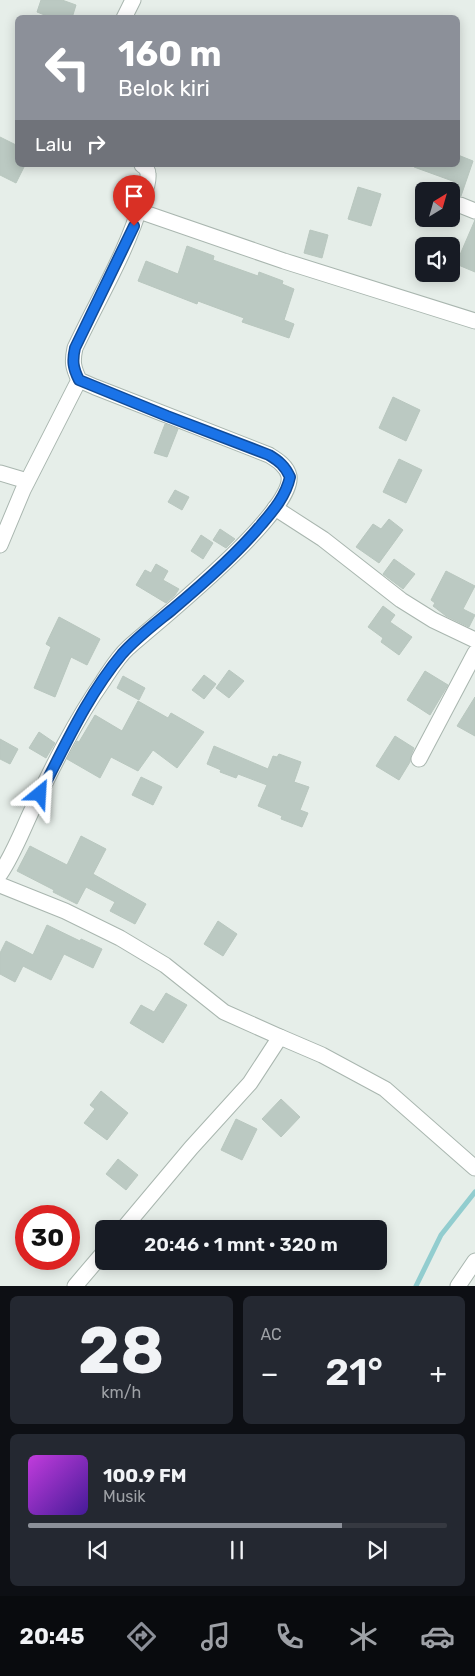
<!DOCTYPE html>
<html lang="id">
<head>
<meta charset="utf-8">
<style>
	:root { --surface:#171b24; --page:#242831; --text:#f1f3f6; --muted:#9ea1a6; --line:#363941; --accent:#8c9099 }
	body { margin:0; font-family:Rubik,sans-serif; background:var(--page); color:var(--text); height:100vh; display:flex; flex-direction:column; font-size:19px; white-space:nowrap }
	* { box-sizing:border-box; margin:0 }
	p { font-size:16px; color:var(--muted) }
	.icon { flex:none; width:28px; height:28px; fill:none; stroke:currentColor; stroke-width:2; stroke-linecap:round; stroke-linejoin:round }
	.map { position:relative; height:1286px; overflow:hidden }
	.side { display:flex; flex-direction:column; gap:10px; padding:10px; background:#0d0f14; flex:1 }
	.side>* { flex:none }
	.banner { position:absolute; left:15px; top:15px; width:445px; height:152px; border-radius:8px; box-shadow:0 2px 12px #0003; background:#8c9099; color:#fff; overflow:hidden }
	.needle { width:32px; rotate:37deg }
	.buttons { position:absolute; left:415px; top:182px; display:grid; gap:10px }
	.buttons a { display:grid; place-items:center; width:45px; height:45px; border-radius:8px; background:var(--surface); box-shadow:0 2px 12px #0003; font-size:25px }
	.speed { position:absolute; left:15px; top:1205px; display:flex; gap:10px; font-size:25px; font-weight:700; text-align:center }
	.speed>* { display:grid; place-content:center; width:65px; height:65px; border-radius:50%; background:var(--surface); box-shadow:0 2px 12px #0003; line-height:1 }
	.speed .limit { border:8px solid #d22; background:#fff; color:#111 }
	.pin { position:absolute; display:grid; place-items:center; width:42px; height:42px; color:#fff; margin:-51px -21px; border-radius:50% 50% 50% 0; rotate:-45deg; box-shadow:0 0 5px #0007 }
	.pin .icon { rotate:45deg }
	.me { position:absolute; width:55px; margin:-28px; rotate:27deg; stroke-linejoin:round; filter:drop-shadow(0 0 4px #0008) }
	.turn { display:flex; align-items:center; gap:18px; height:105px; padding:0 20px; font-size:22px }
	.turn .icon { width:65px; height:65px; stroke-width:2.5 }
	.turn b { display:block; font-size:35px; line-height:42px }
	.then { display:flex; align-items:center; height:48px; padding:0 20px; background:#0003; gap:10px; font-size:19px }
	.big { font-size:38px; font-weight:600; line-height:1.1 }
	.side .widget { flex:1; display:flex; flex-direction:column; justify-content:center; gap:8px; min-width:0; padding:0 18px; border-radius:8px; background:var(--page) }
	.side .dial { align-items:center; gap:0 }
	.dial b { font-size:65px; line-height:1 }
	.song { display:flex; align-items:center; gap:15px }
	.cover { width:60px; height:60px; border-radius:8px; background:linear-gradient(135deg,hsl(290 70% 55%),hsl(260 70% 35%)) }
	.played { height:5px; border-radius:2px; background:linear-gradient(90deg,var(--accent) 75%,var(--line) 75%) }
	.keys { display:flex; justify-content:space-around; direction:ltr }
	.heat { display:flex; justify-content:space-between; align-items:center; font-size:28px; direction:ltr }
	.side .tiles { flex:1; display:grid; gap:10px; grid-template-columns:1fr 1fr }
	.widget:last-child { grid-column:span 2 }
	.trip { position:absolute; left:95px; top:1220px; width:292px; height:50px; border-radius:8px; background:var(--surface); box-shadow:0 2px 12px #0003; font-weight:600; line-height:50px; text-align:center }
	.tab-bar { display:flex; height:80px; justify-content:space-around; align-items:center; background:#090b0e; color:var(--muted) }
	.tab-bar .icon { width:35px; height:35px }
	.tab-bar .selected { color:var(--accent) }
	.tab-bar b { font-size:22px; color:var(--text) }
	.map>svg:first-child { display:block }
</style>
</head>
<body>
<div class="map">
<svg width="475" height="1286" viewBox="0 0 475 1286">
	<rect width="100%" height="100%" fill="#e6eee9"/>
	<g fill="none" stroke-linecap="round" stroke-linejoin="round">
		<polyline stroke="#92cdcf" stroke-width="5" points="416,1286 441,1235 475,1192"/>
	</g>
	<g fill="#bbc9c2" stroke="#b9c7bf">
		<polygon points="41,0 62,0 76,5 72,18 52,18 37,12"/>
		<polygon points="0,137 18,146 18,165 25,165 16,183 0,175"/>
		<polygon points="458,155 473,161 461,196 458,196 458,183 414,167 414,165 458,165"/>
		<polygon points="358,187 381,194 371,226 348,219"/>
		<polygon points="475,220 475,272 456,264"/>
		<polygon points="310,230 328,235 322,258 304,253"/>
		<polygon points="187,246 214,256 213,260 258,276 259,272 283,281 282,284 294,289 284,320 294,324 289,338 242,322 244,318 198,301 197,304 138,281 146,261 178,274"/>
		<polygon points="393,397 420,410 406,441 379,428"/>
		<polygon points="165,424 178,429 167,457 154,453"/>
		<polygon points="399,459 422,470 406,503 383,492"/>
		<polygon points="175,490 189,497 182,510 168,502"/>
		<polygon points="389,519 403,530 379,563 356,547 373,524 381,529"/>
		<polygon points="220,529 235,539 226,548 213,540"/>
		<polygon points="201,535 213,543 203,559 191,551"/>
		<polygon points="394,559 415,574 403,589 383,574"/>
		<polygon points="156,564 168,571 163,580 179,589 175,595 166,603 136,585 145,570 151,573"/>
		<polygon points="446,571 475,586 463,609 475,615 469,627 446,616 433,606 435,603 431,600"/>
		<polygon points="383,606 395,615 390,622 412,637 399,655 381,642 383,638 368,627"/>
		<polygon points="59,617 100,639 87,665 71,657 55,697 34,688 51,647 46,644"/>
		<polygon points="229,670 244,681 229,698 216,688"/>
		<polygon points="425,671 448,685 430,715 407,700"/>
		<polygon points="204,675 216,684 204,699 192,690"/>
		<polygon points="123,676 145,688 139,700 117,688"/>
		<polygon points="475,697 475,736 457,726"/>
		<polygon points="138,701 168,718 171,713 204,732 177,768 153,750 138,771 111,757 100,778 67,759 77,741 79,742 95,715 122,731"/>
		<polygon points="39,732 55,743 46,758 29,748"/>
		<polygon points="395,736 414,748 411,755 410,762 399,780 376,766"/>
		<polygon points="0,739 18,749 10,764 0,759"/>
		<polygon points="214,746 268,769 273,756 277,757 279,754 301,762 294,782 309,787 300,810 308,813 302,827 281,819 282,816 258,806 267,785 238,774 236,778 220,772 221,770 207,764"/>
		<polygon points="141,777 162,787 153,805 132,795"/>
		<polygon points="81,836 106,849 93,874 146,904 135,924 110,911 115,902 86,887 77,904 53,892 54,890 17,871 30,846 67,865"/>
		<polygon points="218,921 237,934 223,956 204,944"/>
		<polygon points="47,925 80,941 81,939 102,949 93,968 64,954 51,980 23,966 15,982 0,974 0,953 6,941 33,955"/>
		<polygon points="166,993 187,1005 163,1043 130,1023 141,1005 154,1012"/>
		<polygon points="101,1091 128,1113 107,1140 84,1123 95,1109 90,1105"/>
		<polygon points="281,1099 300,1117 281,1137 262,1119"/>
		<polygon points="236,1119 257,1129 242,1160 221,1150"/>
		<polygon points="118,1159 138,1175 126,1190 106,1174"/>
	</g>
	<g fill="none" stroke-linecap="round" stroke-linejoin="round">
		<g stroke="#a9b6af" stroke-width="17">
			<g id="minor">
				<polyline points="124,18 133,0"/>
				<polyline points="460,205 475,211"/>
				<polyline points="139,211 284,261 475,321"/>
				<polyline points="0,473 27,481"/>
				<polyline points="275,508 323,539 401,600 433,620 475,640"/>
				<polyline points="0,545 23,490 79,380"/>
				<polyline points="419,759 475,653"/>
				<path d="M0 874C13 855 22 831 32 810 53 766 75 721 103 681 111 669 118 657 128 648 157 622 295 512 289 476 287 466 277 460 269 455L95 387 79 380C73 367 72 362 75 348 98 299 127 252 142 200 145 192 149 183 148 174 148 169 145 167 142 165"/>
				<polyline points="0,885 65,911 120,938 165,965 224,1012 280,1037 250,1083 191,1148 123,1229"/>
				<polyline points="280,1037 322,1055 385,1089 475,1168"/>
				<polyline points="75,1286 104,1252"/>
				<polyline points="458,1286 475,1261"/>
			</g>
		</g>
		<use href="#minor" stroke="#fff" stroke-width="15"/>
	</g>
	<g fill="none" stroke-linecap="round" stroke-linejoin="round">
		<g stroke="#114b97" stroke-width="12">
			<path id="route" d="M40 794C65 746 87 696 122 654 137 637 156 623 173 609 204 583 235 556 261 525 273 511 286 496 290 477 285 466 279 461 269 455L167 416 79 380C73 368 72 361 75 348L134 226"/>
		</g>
		<use href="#route" stroke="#1a73e8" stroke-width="9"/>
	</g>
</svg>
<div class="buttons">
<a><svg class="needle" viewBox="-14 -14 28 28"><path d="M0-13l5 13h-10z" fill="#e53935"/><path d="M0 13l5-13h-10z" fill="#9ea1a6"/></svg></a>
<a><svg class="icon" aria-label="sound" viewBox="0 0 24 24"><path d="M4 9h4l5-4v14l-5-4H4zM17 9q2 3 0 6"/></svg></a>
</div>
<div class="speed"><div class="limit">30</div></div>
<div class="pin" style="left:134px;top:226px;background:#d93025"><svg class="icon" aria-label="arrive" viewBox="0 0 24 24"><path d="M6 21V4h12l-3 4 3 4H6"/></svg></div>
<svg class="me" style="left:40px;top:794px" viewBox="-20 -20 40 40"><path d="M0-17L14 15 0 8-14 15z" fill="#1a73e8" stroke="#fff" stroke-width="4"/></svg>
<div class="trip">20:46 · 1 mnt · 320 m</div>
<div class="banner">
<div class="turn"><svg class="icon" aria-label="left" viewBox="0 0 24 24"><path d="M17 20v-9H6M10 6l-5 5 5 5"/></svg><div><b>160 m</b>Belok kiri</div></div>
<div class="then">Lalu<svg class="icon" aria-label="right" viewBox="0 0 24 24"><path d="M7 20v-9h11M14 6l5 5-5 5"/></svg></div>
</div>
</div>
<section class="side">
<div class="tiles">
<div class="widget dial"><b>28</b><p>km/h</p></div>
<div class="widget"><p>AC</p>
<div class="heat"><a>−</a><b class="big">21°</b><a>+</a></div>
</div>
<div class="widget">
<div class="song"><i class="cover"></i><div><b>100.9 FM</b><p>Musik</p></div></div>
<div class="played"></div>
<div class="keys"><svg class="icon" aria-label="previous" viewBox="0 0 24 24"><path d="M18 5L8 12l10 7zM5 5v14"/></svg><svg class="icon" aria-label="pause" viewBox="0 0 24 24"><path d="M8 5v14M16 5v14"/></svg><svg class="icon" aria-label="next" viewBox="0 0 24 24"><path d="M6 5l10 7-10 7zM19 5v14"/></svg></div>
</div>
</div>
</section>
<nav class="tab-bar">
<b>20:45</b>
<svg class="icon selected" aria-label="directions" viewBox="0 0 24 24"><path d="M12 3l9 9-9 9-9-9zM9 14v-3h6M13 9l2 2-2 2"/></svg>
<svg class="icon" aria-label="music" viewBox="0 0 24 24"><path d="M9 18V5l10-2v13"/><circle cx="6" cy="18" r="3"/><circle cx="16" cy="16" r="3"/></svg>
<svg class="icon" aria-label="phone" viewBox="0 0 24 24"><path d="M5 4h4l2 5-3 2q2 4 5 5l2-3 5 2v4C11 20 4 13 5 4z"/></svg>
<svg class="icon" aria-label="climate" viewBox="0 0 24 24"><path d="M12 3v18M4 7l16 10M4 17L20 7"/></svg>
<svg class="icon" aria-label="car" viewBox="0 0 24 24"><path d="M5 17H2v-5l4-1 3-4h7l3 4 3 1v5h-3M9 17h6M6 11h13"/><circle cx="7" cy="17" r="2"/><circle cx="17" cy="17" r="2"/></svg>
</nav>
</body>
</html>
